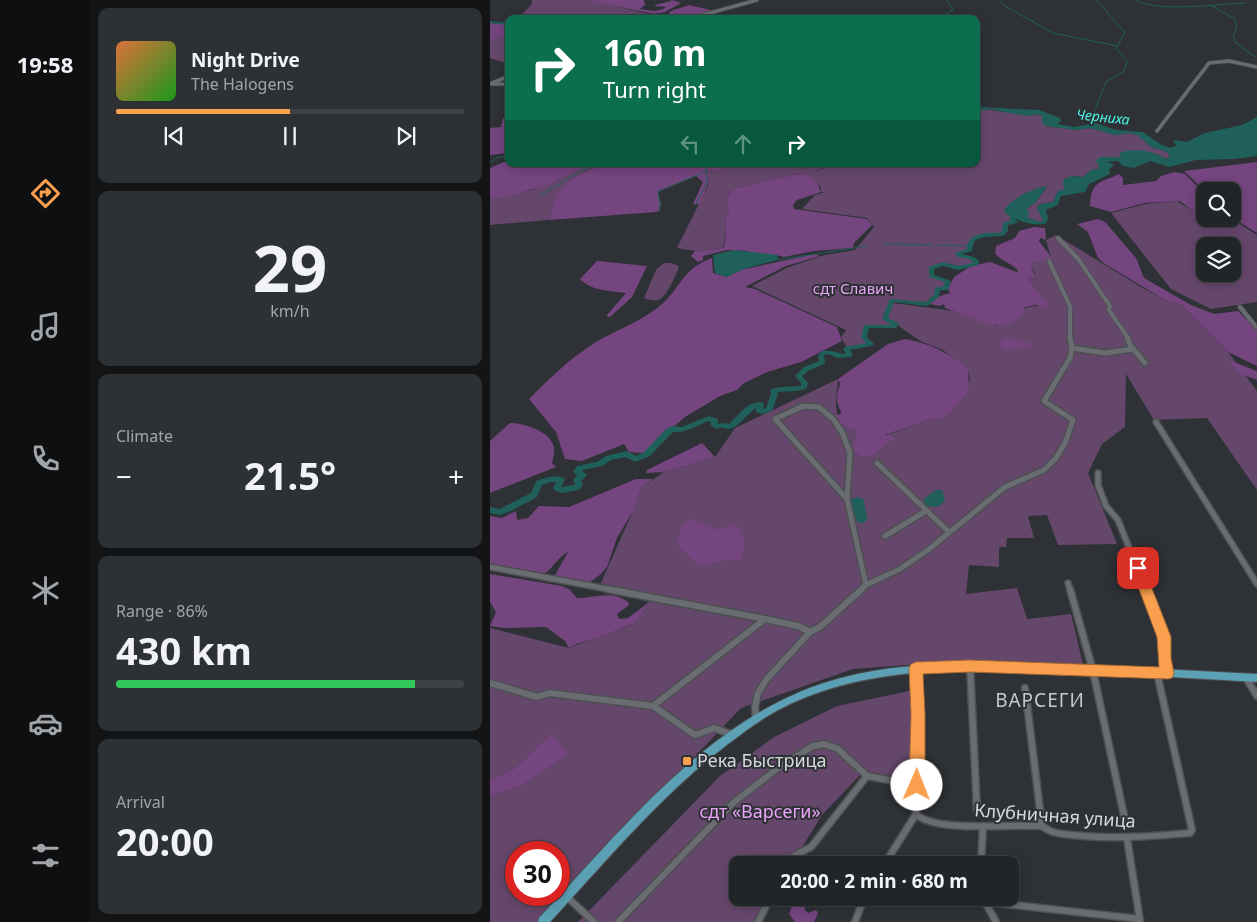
<!DOCTYPE html>
<html lang="en">
<head>
<meta charset="utf-8">
<style>
	:root { --surface:#222528; --page:#2e3134; --text:#f1f3f6; --muted:#a2a5a8; --line:#3f4245; --accent:#fa9f4e }
	body { margin:0; font-family:"Noto Sans",sans-serif; background:var(--page); color:var(--text); height:100vh; display:flex; flex-direction:column; font-size:19px; white-space:nowrap }
	* { box-sizing:border-box; margin:0 }
	p { font-size:16px; color:var(--muted) }
	.icon { flex:none; width:28px; height:28px; fill:none; stroke:currentColor; stroke-width:2; stroke-linecap:round; stroke-linejoin:round }
	.map { position:relative; flex:1; overflow:hidden }
	.side { display:flex; flex-direction:column; gap:8px; padding:8px; background:#131416; width:400px }
	.side>* { flex:none }
	.top-card { position:absolute; left:15px; top:15px; width:475px; height:152px; border-radius:10px; box-shadow:0 2px 12px #0003,0 0 0 1px var(--line); background:#0b6e4f; color:#fff; overflow:hidden }
	.buttons { position:absolute; left:706px; top:182px; display:grid; gap:10px }
	.buttons a { display:grid; place-items:center; width:45px; height:45px; border-radius:10px; background:var(--surface); box-shadow:0 2px 12px #0003,0 0 0 1px var(--line); font-size:25px }
	.speed { position:absolute; left:15px; top:841px; display:flex; gap:10px; font-size:25px; font-weight:700; text-align:center }
	.speed>* { display:grid; place-content:center; width:65px; height:65px; border-radius:50%; background:var(--surface); box-shadow:0 2px 12px #0003,0 0 0 1px var(--line); line-height:1 }
	.speed .limit { border:8px solid #d22; background:#fff; color:#111 }
	.pin { position:absolute; display:grid; place-items:center; width:42px; height:42px; color:#fff; margin:-21px; border-radius:10px; box-shadow:0 2px 8px #0006 }
	.me { position:absolute; width:55px; margin:-28px; rotate:1deg; stroke-linejoin:round; filter:drop-shadow(0 0 4px #0008) }
	.turn { display:flex; align-items:center; gap:18px; height:105px; padding:0 15px; font-size:22px }
	.turn .icon { width:65px; height:65px; stroke-width:2.5 }
	.turn b { display:block; font-size:35px; line-height:42px }
	.lanes { display:flex; align-items:center; height:48px; padding:0 15px; background:#0003; justify-content:center; gap:25px; direction:ltr }
	.lanes .off { opacity:.35 }
	.big { font-size:38px; font-weight:700; line-height:1.1 }
	.side .tile { flex:1; display:flex; flex-direction:column; justify-content:center; gap:8px; min-width:0; padding:0 18px; border-radius:10px; background:var(--page) }
	.side .dial { align-items:center; gap:0 }
	.dial b { font-size:65px; line-height:1 }
	.song { display:flex; align-items:center; gap:15px }
	.cover { width:60px; height:60px; border-radius:8px; background:linear-gradient(135deg,hsl(20 70% 55%),hsl(120 70% 35%)) }
	.played { height:5px; border-radius:2px; background:linear-gradient(90deg,var(--accent) 50%,var(--line) 50%) }
	.keys { display:flex; justify-content:space-around; direction:ltr }
	.heat { display:flex; justify-content:space-between; align-items:center; font-size:28px; direction:ltr }
	.charge { height:8px; border-radius:4px; background:linear-gradient(90deg,#34c759 86%,var(--line) 0) }
	.trip { position:absolute; left:239px; top:856px; width:290px; height:50px; border-radius:10px; background:var(--surface); box-shadow:0 2px 12px #0003,0 0 0 1px var(--line); font-weight:700; line-height:50px; text-align:center }
	main { display:flex; flex:1; min-height:0 }
	.menu { display:flex; flex-direction:column; width:90px; justify-content:space-around; align-items:center; background:#0e0f10; color:var(--muted) }
	.menu .icon { width:35px; height:35px }
	.menu .active { color:var(--accent) }
	.menu b { font-size:22px; color:var(--text) }
	.map>svg:first-child { display:block }
</style>
</head>
<body>
<main>
<nav class="menu">
<b>19:58</b>
<svg class="icon active" aria-label="directions" viewBox="0 0 24 24"><path d="M12 3l9 9-9 9-9-9zM9 14v-3h6M13 9l2 2-2 2"/></svg>
<svg class="icon" aria-label="music" viewBox="0 0 24 24"><path d="M9 18V5l10-2v13"/><circle cx="6" cy="18" r="3"/><circle cx="16" cy="16" r="3"/></svg>
<svg class="icon" aria-label="phone" viewBox="0 0 24 24"><path d="M5 4h4l2 5-3 2q2 4 5 5l2-3 5 2v4C11 20 4 13 5 4z"/></svg>
<svg class="icon" aria-label="climate" viewBox="0 0 24 24"><path d="M12 3v18M4 7l16 10M4 17L20 7"/></svg>
<svg class="icon" aria-label="car" viewBox="0 0 24 24"><path d="M5 17H2v-5l4-1 3-4h7l3 4 3 1v5h-3M9 17h6M6 11h13"/><circle cx="7" cy="17" r="2"/><circle cx="17" cy="17" r="2"/></svg>
<svg class="icon" aria-label="filters" viewBox="0 0 24 24"><path d="M4 7h16M4 17h16"/><circle cx="9" cy="7" r="2"/><circle cx="15" cy="17" r="2"/></svg>
</nav>
<section class="side">
<div class="tile">
<div class="song"><i class="cover"></i><div><b>Night Drive</b><p>The Halogens</p></div></div>
<div class="played"></div>
<div class="keys"><svg class="icon" aria-label="previous" viewBox="0 0 24 24"><path d="M18 5L8 12l10 7zM5 5v14"/></svg><svg class="icon" aria-label="pause" viewBox="0 0 24 24"><path d="M8 5v14M16 5v14"/></svg><svg class="icon" aria-label="next" viewBox="0 0 24 24"><path d="M6 5l10 7-10 7zM19 5v14"/></svg></div>
</div>
<div class="tile dial"><b>29</b><p>km/h</p></div>
<div class="tile"><p>Climate</p>
<div class="heat"><a>−</a><b class="big">21.5°</b><a>+</a></div>
</div>
<div class="tile"><p>Range · 86%</p><b class="big">430 km</b><div class="charge"></div></div>
<div class="tile"><p>Arrival</p><b class="big">20:00</b></div>
</section>
<div class="map">
<svg width="767" height="922" viewBox="0 0 767 922">
	<rect width="100%" height="100%" fill="#2e3135"/>
	<g fill="#65476c" fill-rule="evenodd">
		<polygon points="42,0 99,0 181,19 27,19 42,4"/>
		<polygon points="11,35 19,35 19,64 0,58 0,40"/>
		<path d="M495 109 540 116 547 114 552 116 556 126 586 130 600 128 625 135 640 133 648 135 661 147 677 152 680 156 677 159 664 153 629 154 632 157H611L608 169 601 170 593 177 586 176 574 179V189L566 196 563 202 550 204 547 207 553 221 550 222 538 218 536 209 546 202 557 187 529 198 519 206 518 215 524 217 522 218 525 222 516 224 515 231 511 235C502 234 487 235 480 241V250L468 253 470 256 482 258 486 261V264L468 268 453 264 441 268V276L458 281 456 289 447 288V296L437 304 402 300 401 307 403 303 464 311 507 326C523 315 536 302 556 307L559 301 552 297 538 278 545 273 539 265 547 261H562L556 240 566 235 651 287 675 300 691 305 738 352 767 391V490L717 418 664 420 636 374 635 427 612 444 598 473 627 544 568 545 557 515 538 516 544 538H517L516 547H509V567L479 565 476 594 527 588 537 619 581 614 593 664 485 660 363 669 251 708 47 922H0V797L30 786 62 734 24 769 0 780V628L79 648 146 623 159 602 110 585 143 511 151 488 174 472 225 457 245 428 348 379C347 402 339 424 367 431L364 448 405 437 394 436 442 419H451L460 414 475 396 480 379 478 370 453 350 430 341 406 324 404 327C395 328 386 325 376 326L374 337 381 344 357 348 351 337 356 330 262 286 299 267 335 255 365 250 384 227 377 218 312 209 325 195 335 192H331V187L317 174 302 175 243 189 236 200 239 209C232 221 239 236 232 248L205 251 187 248 218 186 219 181 215 170H232L236 164H344L325 171 349 164H486V112ZM26 852H69V895H26Z"/>
		<path d="M100 164H112C83 175 65 187 59 220L0 225V198L43 190 68 180Z"/>
		<path d="M687 201 709 215 715 216V219H742L767 235V302L721 309 681 289 621 213 656 204ZM715 246H742V274H715Z"/>
		<path d="M174 263H181L189 266C187 273 177 296 170 299 165 302 159 300 154 298L166 270Z"/>
		<polygon points="424,690 426,780 374,771 332,815 301,865 248,865 248,898 283,898 271,922 88,922 230,776 284,737 347,706"/>
	</g>
	<g fill="#75457f">
		<path d="M96 0H154L155 5 150 9C159 10 169 13 176 7L164 6C170 2 176 4 182 0L191 3 175 12 164 14Z"/>
		<polygon points="199,5 225,11 195,19 176,17 181,11"/>
		<polygon points="0,23 19,25 19,35 6,38 0,42"/>
		<polygon points="13,118 19,119 19,153 0,155 0,128 11,127"/>
		<polygon points="14,162 19,162 19,164 100,164 56,186 10,198 0,198 0,168"/>
		<polygon points="767,162 767,233 743,218 742,191 715,191 694,171"/>
		<path d="M112 164H236L232 170H215L219 181 210 204H203L213 182 206 176 168 192 171 205 169 211 166 212 59 220C66 183 81 178 112 164Z"/>
		<path d="M684 172 695 174 715 194V215H708L690 201 655 203 621 212 600 206C601 181 610 183 629 174L633 178V185L666 181 671 176Z"/>
		<path d="M317 174 327 182 331 192 307 200 303 205 304 209 377 219 382 225 364 243 363 248 324 251 294 257 286 255 266 257 258 251 237 250 213 256V260L208 262 201 256 205 251 233 248C239 236 232 221 239 209L236 200 243 189 302 175Z"/>
		<polygon points="608,219 615,222 646,258 654,278 701,305 724,314 748,311 767,330 767,366 738,352 691,305 675,300 615,264 608,258 598,232 587,224"/>
		<path d="M544 227 555 228 556 240 550 238 549 241 562 258V261H547L540 265 545 276 538 278 552 297 559 301 557 308 546 305 535 307C521 344 480 315 455 308L454 304 450 306 440 304 450 296 460 293 458 289 464 277 481 266 500 262 527 272 528 270C521 263 512 262 505 253L506 246 525 238 529 231Z"/>
		<path d="M325 254 330 256 296 266 255 287 265 289 347 327 352 341 311 362 277 372 254 383 247 390 230 396 195 417 153 453 139 452 134 444 92 461 75 459 66 432 39 399C60 378 80 358 106 342 128 329 153 321 172 304 192 286 193 268 222 258L223 273 237 277 250 266 255 269Z"/>
		<path d="M107 261 157 266 142 297 120 317 116 316 136 293C121 291 101 291 90 279Z"/>
		<polygon points="517,338 539,343 542,347 525,348 515,351 511,348 510,343 513,339"/>
		<path d="M415 339C440 343 459 353 478 369L479 387 475 396 460 414 451 419H442L395 435 406 437 381 456H370L363 448 367 431C355 427 351 426 346 414L350 415 351 412C346 401 346 396 350 384L348 379 398 344Z"/>
		<polygon points="741,361 767,371 767,380 751,374 741,363"/>
		<path d="M20 423C34 423 60 431 64 447 65 452 63 459 62 463L66 467 0 493V441Z"/>
		<polygon points="212,443 225,457 174,472 156,473 157,470"/>
		<path d="M146 479H163L151 488 143 511 127 538 117 567 111 574 100 582 83 581 64 577 78 552C69 557 65 564 58 571 49 579 12 566 0 563V516L12 518 26 511 27 520 38 518 49 506 79 507Z"/>
		<path d="M201 518 228 530 246 523C254 537 257 545 251 560L242 559 209 566 187 545 192 526Z"/>
		<path d="M0 574 72 586 79 589 87 598C104 598 124 589 139 603L138 606 127 614 129 619 138 618 159 602 146 623C133 627 121 633 109 637 98 641 89 642 79 648L75 641 56 627 15 628 0 626 6 612 0 602Z"/>
		<polygon points="62,733 78,754 30,786 0,797 0,780 24,769"/>
		<polygon points="310,899 314,901 315,910 318,913 326,910 328,913 324,922 305,922 299,914 303,904"/>
	</g>
	<g fill="#20605b">
		<path d="M486 107 549 110 570 118 571 121 567 124 584 127 605 123 626 130 653 132 670 144 681 148 687 145 683 142 685 140 697 142 715 133 752 125 767 117V156L743 159 706 160 679 167 660 161 644 168 633 166 628 161 616 162 624 164 619 170 620 174 599 184 595 192 571 196 568 205 556 210 558 219 556 223C544 228 523 219 514 212 518 199 545 188 557 186L546 202 536 209 539 211 538 218 550 222 553 221 547 207 550 204 563 202 568 191 574 189 573 180 581 176 593 177 601 170 608 169 609 165 605 161 611 157H629L631 156 629 153C647 147 661 151 677 159L680 156 677 152 661 147 647 135 640 133 625 135 600 128 586 130 556 126 552 123V116L547 114 540 116 519 113 500 109 486 112Z"/>
		<polygon points="244,250 288,255 287,260 254,269 237,277 225,273 223,255"/>
		<polygon points="446,490 452,490 455,499 451,505 444,507 435,505 434,499"/>
		<polygon points="368,497 374,500 377,519 374,523 367,522 361,505 361,499"/>
	</g>
	<g fill="none" stroke-linecap="round" stroke-linejoin="round">
		<g stroke="#20605b" stroke-width="1">
			<polyline points="509,0 515,6 563,33 627,46"/>
			<path d="M645 0C667 13 729 4 755 3"/>
			<polyline points="720,5 745,19 747,27 743,37 746,43 767,58"/>
			<polyline points="456,19 454,15 463,10 457,0"/>
			<polyline points="605,123 601,120 616,82 634,71 637,61 626,48 635,33 607,0"/>
			<polyline points="0,163 8,157 19,157"/>
			<polyline points="49,196 103,164"/>
			<polyline points="205,206 217,182 215,164"/>
			<polyline points="170,210 168,191 217,171"/>
			<polyline points="394,244 442,245"/>
			<polyline points="447,245 479,246"/>
			<polyline points="287,260 377,246"/>
		</g>
		<g fill="#20605b" fill-rule="evenodd">
			<polygon points="0,21 19,23 19,25 0,23"/>
			<path d="M529 214 534 217V219L528 218 525 219 528 222 527 223 518 225V231L513 236 495 237 487 239 484 242 482 251 471 254 484 257 489 261 488 265 468 270 453 266 444 269V275L461 281 458 290H450L449 297 437 306 404 302 398 318 408 323 409 324 406 328H379L377 337 384 344 381 346 360 350 363 354 361 357 347 358 341 355 336 354 334 355 335 362 334 364 318 371 312 376 318 383 316 389 306 391 287 392 288 394 282 411 273 414 266 412V408C258 413 246 430 238 429 236 429 235 428 234 428 226 427 227 432 220 424L221 422 219 421C208 425 196 433 184 432L181 434 160 456 145 462 136 457 121 460 112 466 93 470 92 471 97 475 91 481 93 485 89 490 72 493 64 490 63 488 66 482H60L52 485 47 497 21 511 10 515 0 513V507L10 509 41 493 46 481C55 478 67 473 75 479L71 487 84 485 85 484 83 480 87 475 83 472 87 466 107 462 116 456 137 451 146 456 154 452 175 430 182 426 192 427 219 416 228 419V424L234 423 239 424C249 415 257 401 272 402L274 404 273 409 276 408 281 394 280 391 281 389 291 387 311 386V383L305 376 314 367 329 361 328 355 332 351C341 349 348 354 356 354L353 349 355 347 376 343 371 337 374 325H402L392 319 400 299 436 302 444 295 445 287H453L455 282 439 277V267L453 262 468 266 483 263 480 259 468 257 465 253 477 249C476 233 498 232 510 233L512 231 513 223 521 221 519 218 520 217Z"/>
		</g>
		<g stroke="#4d4f52" stroke-width="4.5">
			<g id="minor-far3">
				<polyline points="198,19 267,0"/>
				<polyline points="0,84 19,76"/>
				<polyline points="2,84 19,84"/>
				<polyline points="667,131 719,63 739,61 767,67"/>
			</g>
		</g>
		<g stroke="#4d4f52" stroke-width="5.5">
			<g id="minor-far2">
				<polyline points="568,238 589,260 620,306 619,310 638,338"/>
				<polyline points="559,261 580,306 580,338"/>
				<polyline points="750,307 767,328"/>
			</g>
		</g>
		<g stroke="#4d4f52" stroke-width="8">
			<g id="minor-far1">
				<polyline points="637,337 640,345 655,363"/>
				<polyline points="582,348 615,353 643,349"/>
				<polygon points="313,406 329,407 343,419 352,432 360,453 357,499 285,419"/>
				<polyline points="666,422 767,584"/>
				<polyline points="387,463 459,532"/>
				<polyline points="608,473 608,485 616,506 628,520 656,590"/>
				<polyline points="357,499 376,585"/>
				<polyline points="395,536 436,511"/>
				<polyline points="0,567 123,590"/>
				<polyline points="578,583 580,590"/>
				<polyline points="370,590 376,585 410,569 438,550 515,487 554,470 566,458 575,443 583,420 554,401 580,358 582,348 580,337"/>
			</g>
		</g>
		<g stroke="#4d4f52" stroke-width="9">
			<g id="minor">
				<polyline points="117,589 275,619 308,626 320,632"/>
				<polyline points="580,589 603,671 635,820"/>
				<polyline points="655,589 674,637 674,658 678,673"/>
				<polyline points="480,666 487,810"/>
				<polyline points="756,678 767,696"/>
				<polyline points="0,683 47,697 59,693 163,706 275,619"/>
				<polyline points="535,688 552,826"/>
				<polyline points="163,706 205,735 224,728 243,735"/>
				<polyline points="266,720 265,707 268,693 276,680 320,632 330,627 372,589"/>
				<path d="M426 814C445 833 522 824 549 826 555 826 558 831 563 832 572 835 584 835 593 836 629 839 664 836 700 833L702 830 667 673"/>
				<polyline points="637,838 650,921"/>
				<polyline points="298,865 304,856 321,847 377,776"/>
				<polyline points="394,865 426,814 428,714 426,668"/>
				<polyline points="491,865 493,826"/>
				<polyline points="77,897 104,922"/>
				<polyline points="461,898 650,919"/>
				<polyline points="493,898 506,922"/>
				<polyline points="128,922 243,803 288,768 323,746 334,744 348,749 377,776 427,785"/>
				<polyline points="268,922 280,898"/>
				<polyline points="365,922 374,898"/>
			</g>
		</g>
		<g stroke="#4d4f52" stroke-width="2">
			<path id="major" d="M486 663 610 666 767 674V682C700 678 634 674 567 672 472 669 374 665 288 710 271 719 254 732 238 744 171 795 117 860 60 922H48L49 918C135 827 224 711 351 678 395 666 440 664 486 663Z"/>
		</g>
		<use href="#minor-far3" stroke="#696c70" stroke-width="3"/>
		<use href="#minor-far2" stroke="#696c70" stroke-width="4"/>
		<use href="#minor-far1" stroke="#696c70" stroke-width="5"/>
		<use href="#minor" stroke="#696c70" stroke-width="6"/>
		<use href="#major" fill="#5ca0b5" fill-rule="evenodd"/>
	</g>
	<polygon fill="#fa9f4e" stroke="#a26733" points="648,563 652,565 654,568 681,637 681,658 684,673 682,678 678,679 480,672 433,674 435,714 435,785 432,790 427,792 421,790 419,785 421,714 419,668 421,664 426,662 480,660 669,667 667,637 641,568 643,565"/>
	<rect fill="#fa9f4e" stroke="#2e3135" stroke-width="2" x="192" y="756" width="10" height="10" rx="2.5"/>
	<g text-anchor="middle" stroke-width="4" stroke-linejoin="round" paint-order="stroke">
		<g font-size="14" font-style="italic" fill="#4cf6ea" stroke="#2e3135">
			<text transform="translate(613 117) rotate(6)" y="5">Черниха</text>
		</g>
		<g font-size="15" fill="#eaa4f9" stroke="#2e3135">
			<text x="363" y="294">сдт Славич</text>
		</g>
		<g font-size="18" fill="#d8d9dc" stroke="#2e3135" text-anchor="start">
			<text x="207" y="767">Река Быстрица</text>
		</g>
		<g font-size="18" fill="#eaa4f9" stroke="#2e3135">
			<text x="270" y="818">сдт «Варсеги»</text>
		</g>
		<g font-size="18" fill="#d8d9dc" stroke="#2e3135">
			<text transform="translate(565 816) rotate(4)" y="6">Клубничная улица</text>
		</g>
		<g font-size="19" letter-spacing="1" fill="#c5c9cd" stroke="#2e3135">
			<text x="550" y="707">ВАРСЕГИ</text>
		</g>
	</g>
</svg>
<div class="buttons">
<a><svg class="icon" aria-label="search" viewBox="0 0 24 24"><circle cx="10" cy="10" r="6"/><path d="M15 15l6 6"/></svg></a>
<a><svg class="icon" aria-label="layers" viewBox="0 0 24 24"><path d="M12 4l9 5-9 5-9-5zM3 14l9 5 9-5"/></svg></a>
</div>
<div class="speed"><div class="limit">30</div></div>
<div class="pin" style="left:648px;top:568px;background:#d93025"><svg class="icon" aria-label="arrive" viewBox="0 0 24 24"><path d="M6 21V4h12l-3 4 3 4H6"/></svg></div>
<svg class="me" style="left:427px;top:785px" viewBox="-20 -20 40 40"><circle r="19" fill="#fff"/><path d="M0-13L10 11 0 6-10 11z" fill="#fa9f4e"/></svg>
<div class="trip">20:00 · 2 min · 680 m</div>
<div class="top-card">
<div class="turn"><svg class="icon" aria-label="right" viewBox="0 0 24 24"><path d="M7 20v-9h11M14 6l5 5-5 5"/></svg><div><b>160 m</b>Turn right</div></div>
<div class="lanes"><svg class="icon off" aria-label="left" viewBox="0 0 24 24"><path d="M17 20v-9H6M10 6l-5 5 5 5"/></svg><svg class="icon off" aria-label="ahead" viewBox="0 0 24 24"><path d="M12 20V5M6 11l6-6 6 6"/></svg><svg class="icon" aria-label="right" viewBox="0 0 24 24"><path d="M7 20v-9h11M14 6l5 5-5 5"/></svg></div>
</div>
</div>
</main>
</body>
</html>
